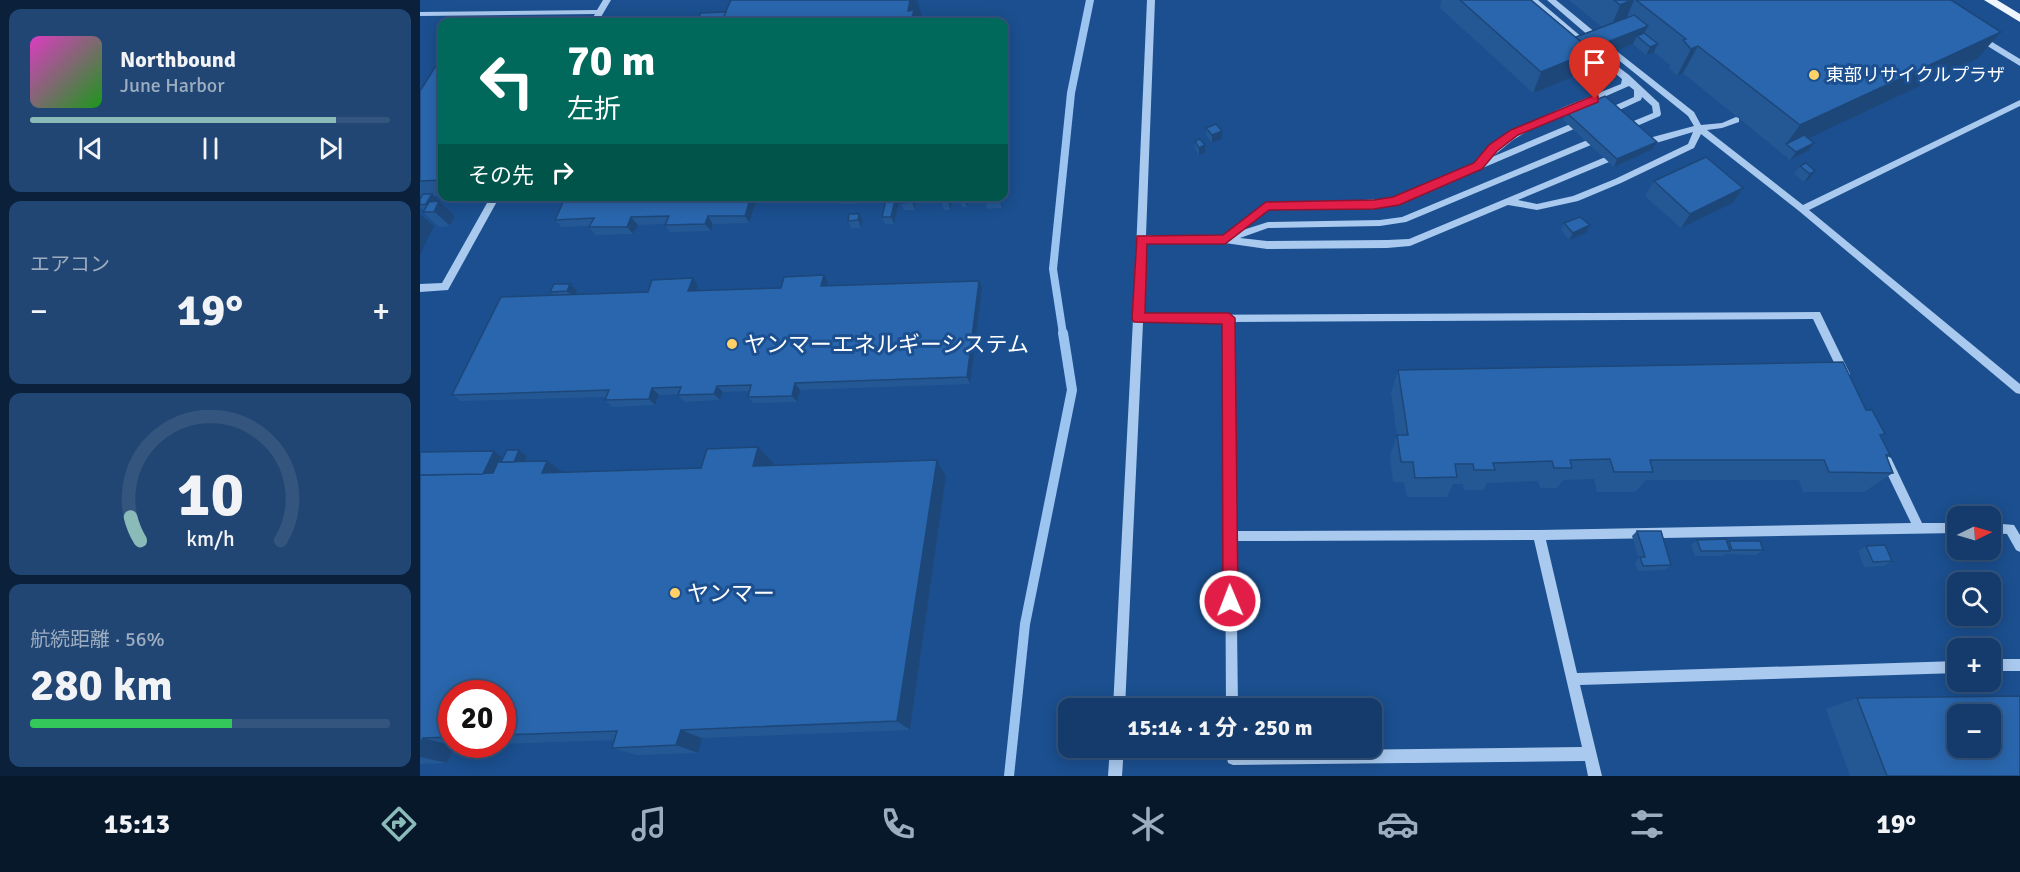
<!DOCTYPE html>
<html lang="ja">
<head>
<meta charset="utf-8">
<style>
	:root { --surface:#143b6b; --page:#214673; --text:#f1f3f6; --muted:#9dadc1; --line:#33557e; --accent:#8bbbb9 }
	body { margin:0; font-family:Signika,"Noto Sans JP",sans-serif; background:var(--page); color:var(--text); height:100vh; display:flex; flex-direction:column; font-size:22px; white-space:nowrap }
	* { box-sizing:border-box; margin:0 }
	p { font-size:20px; color:var(--muted) }
	.icon { flex:none; width:33px; height:33px; fill:none; stroke:currentColor; stroke-width:2; stroke-linecap:round; stroke-linejoin:round }
	.map { position:relative; flex:1; overflow:hidden }
	.panel { display:flex; flex-direction:column; gap:9px; padding:9px; background:#0b203b; width:420px }
	.panel>* { flex:none }
	.top-card { position:absolute; left:18px; top:18px; width:570px; height:183px; border-radius:12px; box-shadow:0 3px 15px #0003,0 0 0 2px var(--line); background:#00695c; color:#fff; overflow:hidden }
	.needle { width:39px; rotate:85deg }
	.controls { position:absolute; left:1527px; top:506px; display:grid; gap:12px }
	.controls a { display:grid; place-items:center; width:54px; height:54px; border-radius:12px; background:var(--surface); box-shadow:0 3px 15px #0003,0 0 0 2px var(--line); font-size:30px }
	.speed { position:absolute; left:18px; top:680px; display:flex; gap:12px; font-size:30px; font-weight:700; text-align:center }
	.speed>* { display:grid; place-content:center; width:78px; height:78px; border-radius:50%; background:var(--surface); box-shadow:0 3px 15px #0003,0 0 0 2px var(--line); line-height:1 }
	.speed .limit { border:9px solid #d22; background:#fff; color:#111 }
	.pin { position:absolute; display:grid; place-items:center; width:51px; height:51px; color:#fff; margin:-62px -26px; border-radius:50% 50% 50% 0; rotate:-45deg; box-shadow:0 0 6px #0007 }
	.pin .icon { rotate:45deg }
	.me { position:absolute; width:66px; margin:-33px; rotate:359deg; stroke-linejoin:round; filter:drop-shadow(0 0 4px #0008) }
	.turn { display:flex; align-items:center; gap:21px; height:126px; padding:0 30px; font-size:27px }
	.turn .icon { width:78px; height:78px; stroke-width:2.5 }
	.turn b { display:block; font-size:42px; line-height:51px }
	.then { display:flex; align-items:center; height:57px; padding:0 30px; background:#0003; gap:12px; font-size:22px }
	.big { font-size:45px; font-weight:700; line-height:1.1 }
	.panel .widget { flex:1; display:flex; flex-direction:column; justify-content:center; gap:9px; min-width:0; padding:0 21px; border-radius:12px; background:var(--page) }
	.panel .dial { align-items:center; gap:0 }
	.dial svg { height:156px; overflow:visible; fill:none; stroke:var(--line); stroke-width:7; stroke-linecap:round; text-anchor:middle }
	.dial text { fill:var(--text); stroke:none }
	.song { display:flex; align-items:center; gap:18px }
	.cover { width:72px; height:72px; border-radius:9px; background:linear-gradient(135deg,hsl(310 70% 55%),hsl(120 70% 35%)) }
	.played { height:6px; border-radius:3px; background:linear-gradient(90deg,var(--accent) 85%,var(--line) 85%) }
	.keys { display:flex; justify-content:space-around; direction:ltr }
	.heat { display:flex; justify-content:space-between; align-items:center; font-size:33px; direction:ltr }
	.charge { height:9px; border-radius:4px; background:linear-gradient(90deg,#34c759 56%,var(--line) 0) }
	.trip { position:absolute; left:638px; top:698px; width:324px; height:60px; border-radius:12px; background:var(--surface); box-shadow:0 3px 15px #0003,0 0 0 2px var(--line); font-weight:700; line-height:60px; text-align:center }
	.menu { display:flex; height:96px; justify-content:space-around; align-items:center; background:#08182b; color:var(--muted) }
	.menu .icon { width:42px; height:42px }
	.menu .on { color:var(--accent) }
	.menu b { font-size:27px; color:var(--text) }
	main { display:flex; flex:1; min-height:0 }
	.map>svg:first-child { display:block }
</style>
</head>
<body>
<main>
<section class="panel">
<div class="widget">
<div class="song"><i class="cover"></i><div><b>Northbound</b><p>June Harbor</p></div></div>
<div class="played"></div>
<div class="keys"><svg class="icon" aria-label="previous" viewBox="0 0 24 24"><path d="M18 5L8 12l10 7zM5 5v14"/></svg><svg class="icon" aria-label="pause" viewBox="0 0 24 24"><path d="M8 5v14M16 5v14"/></svg><svg class="icon" aria-label="next" viewBox="0 0 24 24"><path d="M6 5l10 7-10 7zM19 5v14"/></svg></div>
</div>
<div class="widget"><p>エアコン</p>
<div class="heat"><a>−</a><b class="big">19°</b><a>+</a></div>
</div>
<div class="widget dial"><svg viewBox="0 0 100 80">
<path d="M14 69A42 42 0 1 1 86 69"/>
<path d="M14 69A42 42 0 0 1 9 57" stroke="#8bbbb9"/>
<text x="50" y="56" font-size="32" font-weight="700">10</text>
<text x="50" y="72" font-size="11">km/h</text>
</svg></div>
<div class="widget"><p>航続距離 · 56%</p><b class="big">280 km</b><div class="charge"></div></div>
</section>
<div class="map">
<svg width="1600" height="776" viewBox="0 0 1600 776">
	<rect width="100%" height="100%" fill="#1b4f8f"/>
	<g fill="none" stroke-linecap="round" stroke-linejoin="round">
		<polyline stroke="#9cc4f0" stroke-width="8" points="643,334 633,269 651,93 670,0"/>
		<polyline stroke="#9cc4f0" stroke-width="10" points="589,776 605,624 652,390 643,333"/>
		<g fill="#a9c9ee" fill-rule="evenodd">
			<polygon points="183,0 191,0 178,22 170,22 175,14 0,16 0,12 177,10"/>
			<polygon points="727,0 735,0 726,235 805,235 846,203 974,199 1056,164 1071,148 1105,125 1144,107 1201,84 1202,79 1178,59 1178,55 1181,54 1209,75 1239,103 1241,114 1240,116 1210,129 1204,129 1204,125 1233,113 1232,106 1222,97 1221,100 1193,113 1187,113 1187,109 1214,97 1214,90 1209,86 1111,129 1093,140 1072,157 1148,125 1154,125 1154,129 978,204 954,207 848,209 823,230 848,222 960,220 982,217 1165,141 1168,140 1172,143 1171,145 986,222 960,226 848,228 820,238 847,241 967,240 989,239 1183,158 1189,158 1189,162 1098,200 1117,204 1153,196 1195,179 1268,144 1273,132 1226,146 1223,145 1223,141 1229,138 1274,126 1268,116 1191,54 1190,52 1194,49 1274,112 1281,125 1302,123 1316,117 1319,118 1319,122 1302,128 1287,130 1383,205 1600,100 1600,106 1389,210 1600,384 1600,394 1596,393 1379,211 1281,134 1274,148 1201,183 1158,201 1117,210 1088,205 990,246 967,248 847,249 805,243 726,243 723,315 1400,312 1430,374 1429,377 1421,377 1393,319 814,322 816,531 1119,530 1491,523 1461,461 1463,458 1467,456 1471,458 1502,523 1538,523 1538,533 1126,540 1157,673 1538,661 1538,673 1160,685 1182,776 1168,776 1165,761 813,765 808,763 805,747 819,747 819,751 1162,747 1114,540 816,541 818,708 806,708 804,323 723,323 705,708 693,708 713,319"/>
			<polygon points="1109,0 1118,0 1170,44 1170,48 1164,48"/>
			<polygon points="1127,0 1136,0 1182,38 1182,42 1176,42"/>
			<polygon points="1559,34 1600,59 1600,66 1556,39 1556,35"/>
			<polygon points="71,196 80,196 28,290 0,292 0,284 22,283"/>
			<polygon points="1570,523 1594,525 1600,535 1600,552 1596,550 1587,534 1570,533"/>
			<rect x="1570" y="659" width="30" height="12"/>
			<polygon points="690,747 704,747 702,776 688,776"/>
		</g>
		<polygon fill="#f0f6ff" fill-rule="evenodd" points="1564,0 1577,0 1600,14 1600,22"/>
	</g>
	<g fill="#245895">
		<polygon points="1021,0 1111,0 1156,37 1182,27 1149,0 1531,0 1557,59 1388,138 1388,151 1370,160 1263,73 1257,76 1249,68 1250,65 1234,52 1226,55 1213,44 1167,63 1163,73 1113,93 1020,8"/>
		<polygon points="22,56 22,195 14,196 35,216 30,226 19,227 3,212 4,211 0,207 0,199 2,196 0,196 0,91"/>
		<polygon points="1146,112 1233,149 1194,167 1143,120"/>
		<polygon points="786,128 802,139 792,143 786,135"/>
		<polygon points="775,141 785,145 785,153 779,155 775,149"/>
		<polygon points="1380,166 1395,171 1389,179 1384,182 1374,174"/>
		<polygon points="1234,181 1323,188 1313,203 1261,228 1225,196"/>
		<polygon points="338,196 329,223 293,224 291,231 250,232 245,225 245,224 218,225 213,234 176,235 169,227 170,226 141,227 135,220"/>
		<polygon points="415,196 439,196 437,204 419,204"/>
		<polygon points="481,196 474,224 465,224 462,217"/>
		<polygon points="482,196 495,196 496,199 495,210 484,210 481,203"/>
		<polygon points="522,196 533,196 530,210 524,210 521,202"/>
		<polygon points="550,196 547,207 542,207 539,200"/>
		<polygon points="582,196 582,208 567,209 565,201"/>
		<polygon points="439,214 443,221 441,228 431,228 428,221"/>
		<polygon points="1144,223 1166,233 1149,240 1141,230"/>
		<polygon points="408,282 407,286 562,288 550,384 380,390 377,402 333,403 328,397 329,391 303,392 300,400 264,402 258,395 259,394 239,395 235,405 192,407 185,400 186,397 41,401 32,395 134,295 130,292 134,284 157,291 155,294 228,292 278,286 277,290 361,288"/>
		<polygon points="978,370 1446,410 1465,434 1461,437 1470,455 1467,458 1473,473 1444,492 1383,492 1379,480 1226,480 1215,492 1177,492 1174,479 1143,480 1137,488 1120,488 1118,481 1067,483 1063,490 1044,490 1043,484 1033,484 1027,497 987,497 984,482 973,482 970,456 977,435 971,393"/>
		<polygon points="99,450 107,456 105,462 143,472 281,468 354,464 353,465 517,460 526,476 490,730 282,738 278,753 217,755 192,748 195,740 82,744 82,693 32,693 32,744 82,744 35,746 27,763 0,764 0,452 74,451 82,457 80,462"/>
		<polygon points="1217,531 1251,565 1245,570 1218,571 1215,562 1219,559 1212,536"/>
		<polygon points="1277,540 1307,543 1309,541 1343,550 1336,555 1305,554 1303,556 1275,556 1271,545"/>
		<polygon points="1446,546 1472,561 1464,566 1444,567 1438,551"/>
		<polygon points="1437,698 1600,776 1430,776 1406,709"/>
	</g>
	<g fill="#1d4779">
		<polygon points="490,0 497,0 502,16 501,22 492,22 488,11"/>
		<polygon points="1212,0 1214,0 1203,27 1189,32 1200,5"/>
		<polygon points="1228,26 1221,40 1217,36 1213,44 1167,63 1163,73 1113,93 1121,72 1163,52"/>
		<polygon points="1581,32 1557,59 1370,147 1366,144 1380,125"/>
		<polygon points="1238,44 1234,52 1226,55 1230,47"/>
		<polygon points="1278,46 1263,73 1257,76 1271,49"/>
		<polygon points="586,99 588,107 586,123 584,115"/>
		<polygon points="802,131 802,139 792,143 792,135"/>
		<polygon points="1237,142 1233,149 1194,167 1197,159"/>
		<polygon points="1394,143 1388,151 1370,160 1376,152"/>
		<polygon points="785,145 785,153 779,155 779,148"/>
		<polygon points="1395,171 1389,179 1384,182 1390,174"/>
		<polygon points="1323,188 1313,203 1261,228 1270,214"/>
		<polygon points="12,194 35,216 30,226 6,204"/>
		<polygon points="331,196 338,196 329,223 325,216"/>
		<polygon points="434,196 439,197 437,204"/>
		<polygon points="476,196 481,196 474,224 471,217"/>
		<polygon points="493,196 495,196 496,199 495,210 492,202"/>
		<polygon points="529,196 533,196 530,210 528,202"/>
		<polygon points="545,196 550,196 547,207 545,200"/>
		<polygon points="580,196 582,196 582,208 580,200"/>
		<polygon points="0,214 14,226 0,255"/>
		<polygon points="439,214 443,221 441,228 438,220"/>
		<polygon points="288,216 293,224 291,231 285,224"/>
		<polygon points="211,217 218,225 213,234 207,227"/>
		<polygon points="1170,225 1166,233 1149,240 1153,233"/>
		<polygon points="404,275 408,282 405,293 401,286"/>
		<polygon points="273,278 278,286 274,298 268,291"/>
		<polygon points="559,281 562,288 550,384 547,377"/>
		<polygon points="150,284 157,291 154,298 147,291"/>
		<polygon points="375,383 380,390 377,402 372,396"/>
		<polygon points="297,386 303,392 300,400 294,394"/>
		<polygon points="232,388 239,395 235,405 229,399"/>
		<polygon points="338,447 354,464 349,482 333,466"/>
		<polygon points="99,450 107,456 97,481 88,475"/>
		<polygon points="74,451 82,457 71,480 62,475"/>
		<polygon points="517,460 526,476 490,730 477,721"/>
		<polygon points="127,461 150,477 122,473"/>
		<polygon points="261,730 282,738 278,753 256,745"/>
		<polygon points="3,738 35,746 27,763 0,757 0,744"/>
	</g>
	<g fill="#2a66ad" stroke="#1d4779" stroke-width="1.5" fill-rule="evenodd">
		<polygon points="311,0 490,0 488,11 494,10 491,21 484,21 483,22 301,22"/>
		<polygon points="1040,0 1111,0 1172,51 1121,72"/>
		<polygon points="1194,0 1212,0 1200,5"/>
		<polygon points="1216,0 1531,0 1581,32 1380,125 1278,46 1271,49 1263,40 1266,39"/>
		<polygon points="306,12 301,22 276,22 281,13"/>
		<polygon points="1214,15 1228,26 1170,49 1156,37"/>
		<polygon points="1224,33 1238,44 1230,47 1217,36"/>
		<polygon points="22,56 22,180 0,181 0,91"/>
		<polygon points="1185,96 1237,142 1197,159 1146,112"/>
		<polygon points="584,99 586,99 584,115"/>
		<polygon points="796,124 802,131 792,135 786,128"/>
		<polygon points="1384,135 1394,143 1376,152 1366,144"/>
		<polygon points="780,139 785,145 779,148 775,141"/>
		<polygon points="1286,157 1323,188 1270,214 1234,181"/>
		<polygon points="1386,163 1395,171 1390,174 1380,166"/>
		<polygon points="3,194 12,194 6,204 0,205 0,199"/>
		<polygon points="146,196 331,196 325,216 288,216 285,224 245,225 249,216 211,217 207,227 169,227 174,218 135,220"/>
		<polygon points="467,196 476,196 471,217 462,217"/>
		<polygon points="482,196 493,196 492,202 481,203"/>
		<polygon points="522,196 529,196 528,202 521,202"/>
		<polygon points="540,196 545,196 545,200 539,200"/>
		<polygon points="565,196 580,196 580,200 565,201"/>
		<polygon points="19,201 14,212 3,212 9,202"/>
		<polygon points="429,214 439,214 438,220 428,221"/>
		<polygon points="1160,217 1170,225 1153,233 1144,223"/>
		<polygon points="404,275 401,286 559,281 547,377 375,383 372,396 328,397 331,385 297,386 294,394 258,395 261,387 232,388 229,399 185,400 189,390 32,395 81,297 228,292 232,280 273,278 268,291 361,288 364,277"/>
		<polygon points="134,284 150,284 147,291 130,292"/>
		<polygon points="1423,362 1446,410 1452,410 1465,434 1460,435 1470,455 1466,455 1473,473 1409,472 1404,460 1230,460 1233,472 1194,472 1190,459 1150,460 1152,468 1134,468 1132,461 1073,463 1075,470 1054,470 1053,464 1035,464 1037,477 995,478 993,462 981,462 977,435 988,435 978,370"/>
		<polygon points="338,447 333,466 517,460 477,721 261,730 256,745 192,748 197,731 82,735 82,693 32,693 32,737 3,738 0,744 0,475 73,473 78,462 127,461 122,473 281,468 287,449"/>
		<polygon points="87,450 99,450 94,462 81,462"/>
		<polygon points="74,451 63,474 0,475 0,452"/>
		<polygon points="1217,531 1241,531 1251,565 1223,566 1220,557 1225,557"/>
		<polygon points="1306,539 1310,551 1281,551 1277,540"/>
		<polygon points="1309,541 1340,541 1343,550 1312,550"/>
		<polygon points="1465,545 1472,561 1453,562 1446,546"/>
		<path d="M1600 696V776H1467L1437 698ZM1538 714H1570V747H1538Z"/>
	</g>
	<polygon fill="#e11d48" stroke="#92132f" stroke-width="1.5" points="1175,95 1178,96 1178,102 1098,135 1077,151 1062,169 979,205 954,209 849,210 805,244 727,244 725,313 809,313 815,318 818,601 816,606 810,608 805,606 803,601 802,324 714,322 712,319 717,236 803,235 846,202 954,200 973,197 1054,163 1069,145 1091,130"/>
	<g fill="#ffd166" stroke="#1b4f8f" stroke-width="2">
		<circle cx="1394" cy="75" r="6"/>
		<circle cx="312" cy="344" r="6"/>
		<circle cx="255" cy="593" r="6"/>
	</g>
	<g text-anchor="middle" stroke-width="6" stroke-linejoin="round" paint-order="stroke">
		<g font-size="18" fill="#fff" stroke="#1b4f8f" text-anchor="start">
			<text x="1406" y="81">東部リサイクルプラザ</text>
		</g>
		<g font-size="22" fill="#fff" stroke="#1b4f8f" text-anchor="start">
			<text x="324" y="352">ヤンマーエネルギーシステム</text>
			<text x="267" y="601">ヤンマー</text>
		</g>
	</g>
</svg>
<div class="controls">
<a><svg class="needle" viewBox="-14 -14 28 28"><path d="M0-13l5 13h-10z" fill="#e53935"/><path d="M0 13l5-13h-10z" fill="#9dadc1"/></svg></a>
<a><svg class="icon" aria-label="search" viewBox="0 0 24 24"><circle cx="10" cy="10" r="6"/><path d="M15 15l6 6"/></svg></a>
<a>+</a>
<a>−</a>
</div>
<div class="speed"><div class="limit">20</div></div>
<div class="pin" style="left:1175px;top:99px;background:#d93025"><svg class="icon" aria-label="arrive" viewBox="0 0 24 24"><path d="M6 21V4h12l-3 4 3 4H6"/></svg></div>
<svg class="me" style="left:810px;top:601px" viewBox="-20 -20 40 40"><circle r="17" fill="#e11d48" stroke="#fff" stroke-width="3"/><path d="M0-11L8 9 0 5-8 9z" fill="#fff"/></svg>
<div class="trip">15:14 · 1 分 · 250 m</div>
<div class="top-card">
<div class="turn"><svg class="icon" aria-label="left" viewBox="0 0 24 24"><path d="M17 20v-9H6M10 6l-5 5 5 5"/></svg><div><b>70 m</b>左折</div></div>
<div class="then">その先<svg class="icon" aria-label="right" viewBox="0 0 24 24"><path d="M7 20v-9h11M14 6l5 5-5 5"/></svg></div>
</div>
</div>
</main>
<nav class="menu">
<b>15:13</b>
<svg class="icon on" aria-label="directions" viewBox="0 0 24 24"><path d="M12 3l9 9-9 9-9-9zM9 14v-3h6M13 9l2 2-2 2"/></svg>
<svg class="icon" aria-label="music" viewBox="0 0 24 24"><path d="M9 18V5l10-2v13"/><circle cx="6" cy="18" r="3"/><circle cx="16" cy="16" r="3"/></svg>
<svg class="icon" aria-label="phone" viewBox="0 0 24 24"><path d="M5 4h4l2 5-3 2q2 4 5 5l2-3 5 2v4C11 20 4 13 5 4z"/></svg>
<svg class="icon" aria-label="climate" viewBox="0 0 24 24"><path d="M12 3v18M4 7l16 10M4 17L20 7"/></svg>
<svg class="icon" aria-label="car" viewBox="0 0 24 24"><path d="M5 17H2v-5l4-1 3-4h7l3 4 3 1v5h-3M9 17h6M6 11h13"/><circle cx="7" cy="17" r="2"/><circle cx="17" cy="17" r="2"/></svg>
<svg class="icon" aria-label="filters" viewBox="0 0 24 24"><path d="M4 7h16M4 17h16"/><circle cx="9" cy="7" r="2"/><circle cx="15" cy="17" r="2"/></svg>
<b>19°</b>
</nav>
</body>
</html>
